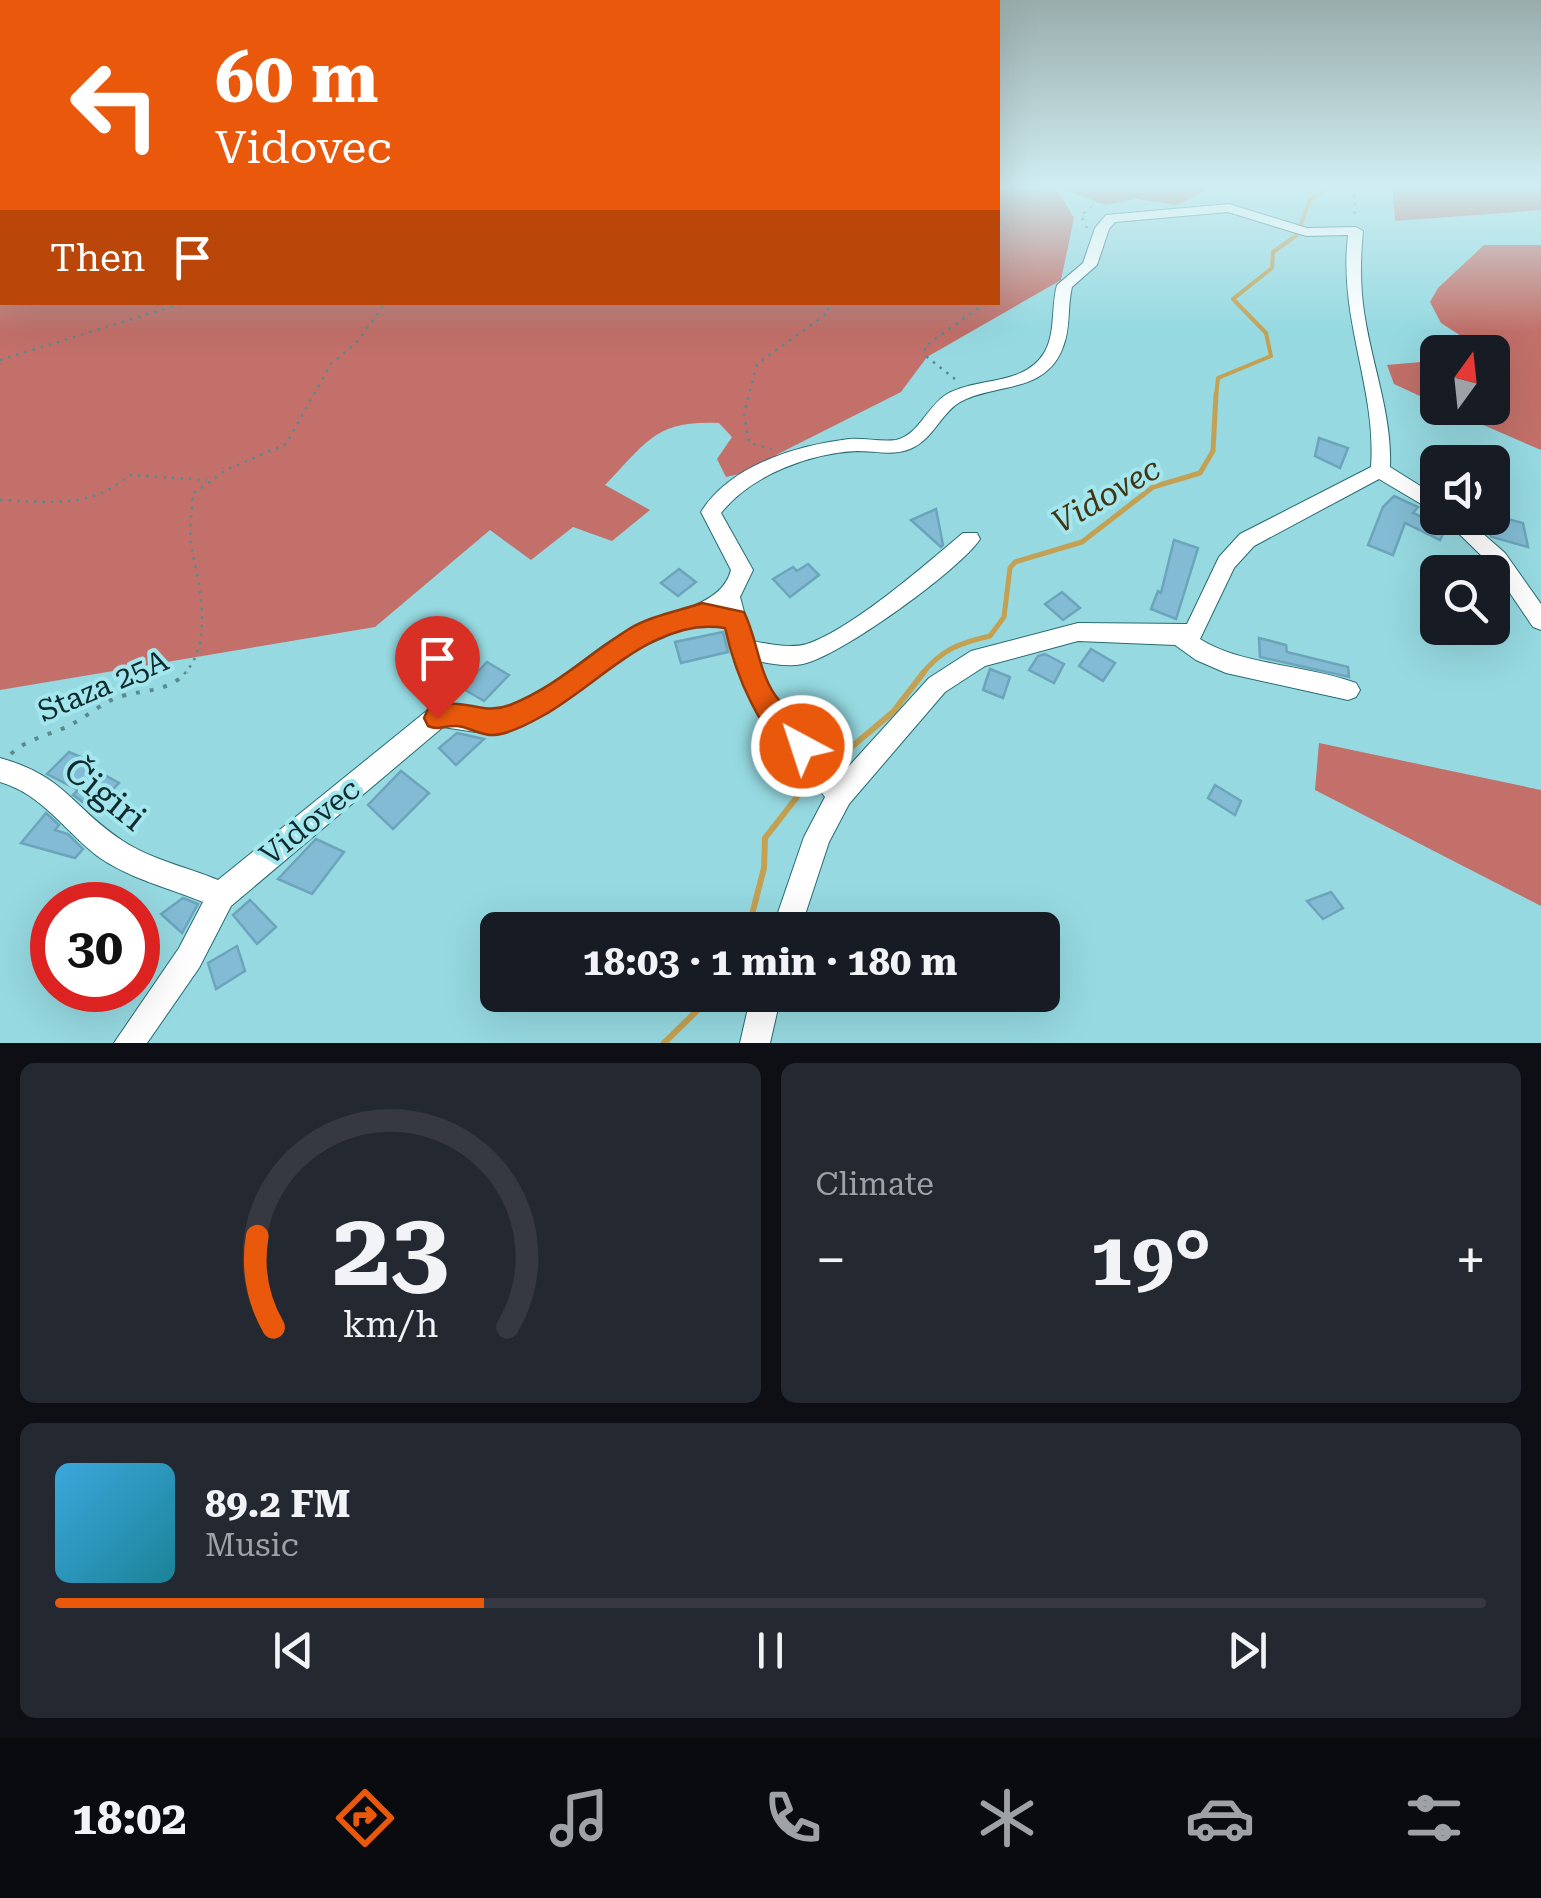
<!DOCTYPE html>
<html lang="en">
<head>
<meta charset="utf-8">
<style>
	:root { --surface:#171b24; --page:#242831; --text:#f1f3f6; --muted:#9ea1a6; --line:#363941; --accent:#ea580c }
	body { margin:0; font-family:"Roboto Serif",serif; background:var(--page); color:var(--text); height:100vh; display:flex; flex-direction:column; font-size:38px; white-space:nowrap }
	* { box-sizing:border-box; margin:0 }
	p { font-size:32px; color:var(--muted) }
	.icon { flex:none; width:55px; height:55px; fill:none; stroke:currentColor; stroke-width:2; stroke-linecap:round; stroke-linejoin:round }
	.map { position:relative; height:1043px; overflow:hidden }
	.panel { display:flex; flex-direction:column; gap:20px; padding:20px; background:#0d0f14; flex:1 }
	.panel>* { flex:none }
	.hud { position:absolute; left:0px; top:0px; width:1000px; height:305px; box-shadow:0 10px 40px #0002; background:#ea580c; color:#fff; overflow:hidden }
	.needle { width:65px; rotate:15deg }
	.controls { position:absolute; left:1420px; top:335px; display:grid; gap:20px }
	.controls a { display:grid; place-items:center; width:90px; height:90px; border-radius:15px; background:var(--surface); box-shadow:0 10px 40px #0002; font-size:50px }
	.speed { position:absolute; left:30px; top:882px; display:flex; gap:20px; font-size:50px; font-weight:700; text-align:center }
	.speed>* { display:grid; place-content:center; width:130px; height:130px; border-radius:50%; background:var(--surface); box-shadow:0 10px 40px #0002; line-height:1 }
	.speed .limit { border:15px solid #d22; background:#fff; color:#111 }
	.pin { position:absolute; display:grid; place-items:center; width:85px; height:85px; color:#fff; margin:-102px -42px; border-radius:50% 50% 50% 0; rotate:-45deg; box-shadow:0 0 10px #0007 }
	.pin .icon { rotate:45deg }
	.me { position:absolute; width:110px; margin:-55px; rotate:320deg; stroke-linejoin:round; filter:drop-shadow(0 0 8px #0008) }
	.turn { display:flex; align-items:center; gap:35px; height:210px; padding:0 50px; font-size:45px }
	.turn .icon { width:130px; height:130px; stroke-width:2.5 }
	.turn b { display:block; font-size:70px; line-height:85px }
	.then { display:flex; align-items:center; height:95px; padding:0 50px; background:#0003; gap:20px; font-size:38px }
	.big { font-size:75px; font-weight:700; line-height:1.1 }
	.panel .tile { flex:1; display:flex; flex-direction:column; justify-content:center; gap:15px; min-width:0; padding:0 35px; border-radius:15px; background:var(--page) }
	.panel .dial { align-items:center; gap:0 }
	.dial svg { height:260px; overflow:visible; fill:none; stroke:var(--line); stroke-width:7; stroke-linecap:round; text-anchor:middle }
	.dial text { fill:var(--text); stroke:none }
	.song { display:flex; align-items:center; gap:30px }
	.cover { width:120px; height:120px; border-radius:15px; background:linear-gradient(135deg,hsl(200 70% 55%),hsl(190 70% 35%)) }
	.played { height:10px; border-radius:5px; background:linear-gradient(90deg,var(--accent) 30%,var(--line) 30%) }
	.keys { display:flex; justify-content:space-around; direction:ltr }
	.heat { display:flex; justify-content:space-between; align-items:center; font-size:55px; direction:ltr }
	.panel .tiles { flex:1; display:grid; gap:20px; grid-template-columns:1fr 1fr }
	.tile:last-child { grid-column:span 2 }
	.trip { position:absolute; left:480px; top:912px; width:580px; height:100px; border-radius:15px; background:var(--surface); box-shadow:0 10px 40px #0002; font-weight:700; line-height:100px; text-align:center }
	.tabs { display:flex; height:160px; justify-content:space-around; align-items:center; background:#090b0e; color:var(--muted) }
	.tabs .icon { width:70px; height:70px }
	.tabs .current { color:var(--accent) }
	.tabs b { font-size:45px; color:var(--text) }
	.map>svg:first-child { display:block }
</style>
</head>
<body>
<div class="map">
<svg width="1541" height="1043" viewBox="0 0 1541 1043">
	<rect width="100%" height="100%" fill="#96d9e1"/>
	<g fill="#c27069">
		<path d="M0 186 2 302H998V186H1201L1207 190 1177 205 1136 199 1106 205 1056 187 1074 218 1061 280 927 357 901 392 778 454 757 470 726 477 717 459 732 437 719 423C655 420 647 442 605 485L650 510 612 541 573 527 531 560 490 530 375 627 0 690Z"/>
		<polygon points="1392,186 1541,186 1541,210 1395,221"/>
		<polygon points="1484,245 1541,245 1541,450 1444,408 1492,408 1493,369 1500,362 1492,352 1486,352 1441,323 1430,302 1438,288"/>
		<polygon points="1421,362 1437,370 1437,404 1394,384 1387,365"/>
		<polygon points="1319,743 1541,790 1541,906 1315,790"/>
	</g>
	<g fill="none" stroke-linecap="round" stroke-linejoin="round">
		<polyline stroke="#c3a052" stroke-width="4" points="1216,396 1218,378 1271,356 1266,333 1233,299 1272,268 1273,252 1297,235 1310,200 1331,186"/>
		<path stroke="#c3a052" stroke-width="5" d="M922 674C942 649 960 643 990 636L1004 617 1010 568 1015 562 1082 542 1153 487 1200 473 1213 451 1216 394"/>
		<g stroke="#c3a052" stroke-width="6">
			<polyline points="829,766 893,712 924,672"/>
			<polyline points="748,930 764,868 765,838 815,774"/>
			<polyline points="664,1043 713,995"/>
		</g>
	</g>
	<g fill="#82bbd3" stroke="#6ba4bb" stroke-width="2.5">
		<polygon points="1319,438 1348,448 1340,468 1315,456"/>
		<polygon points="1394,496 1418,507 1413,513 1446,528 1440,540 1405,523 1393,555 1368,545 1383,507"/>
		<polygon points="936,509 943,545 941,547 911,520"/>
		<polygon points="1492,515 1523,523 1528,547 1492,537 1486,531 1484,518"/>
		<polygon points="1174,540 1198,548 1176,619 1151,609 1158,591 1161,593"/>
		<polygon points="808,564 819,575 790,597 773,579 793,567 797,571"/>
		<polygon points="679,569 696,582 678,596 661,583"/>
		<polygon points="1062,592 1080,608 1063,620 1045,604"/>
		<polygon points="723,632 728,652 681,663 675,642"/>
		<polygon points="1259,638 1286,645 1287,652 1348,667 1349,677 1260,657"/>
		<polygon points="1091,649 1115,663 1103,681 1079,666"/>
		<polygon points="1045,654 1064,664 1054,683 1029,670 1038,656"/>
		<polygon points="487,662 509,675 484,701 462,688"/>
		<polygon points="990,669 1010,677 1003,698 983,690"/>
		<polygon points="457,733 484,739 456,765 439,748"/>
		<polygon points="69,752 88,760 85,764 119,783 93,809 73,795 78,790 47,774"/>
		<polygon points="401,771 429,793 393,829 368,805"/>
		<polygon points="1215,785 1241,801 1235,815 1208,798"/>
		<polygon points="46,813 59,825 55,830 68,834 83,849 75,858 21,843"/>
		<polygon points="316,839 344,852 312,894 278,879"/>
		<polygon points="1331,892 1343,908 1323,919 1307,901"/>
		<polygon points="183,898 198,904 182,933 161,914"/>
		<polygon points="250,900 276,927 257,944 233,915"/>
		<polygon points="237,946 245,971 216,989 208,963"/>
	</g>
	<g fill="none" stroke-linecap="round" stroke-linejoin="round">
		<g stroke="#276b73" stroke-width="2">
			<g id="minor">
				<path d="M1229 204 1307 228 1356 227 1363 231C1360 261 1360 289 1365 318 1373 368 1392 416 1390 467L1438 497V514L1379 479 1254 546 1234 568 1200 639C1240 665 1308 665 1356 683L1360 690 1356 697 1348 700 1226 673 1196 660 1175 645 1078 641 985 666 945 692 849 804 829 842 800 930H772L804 837 825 797 757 711 735 663 722 612 632 651 563 702 526 723 489 734 443 727 231 906 199 968 147 1043H114L179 948 203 902C169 888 131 879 100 858 65 832 44 795 0 782V758C66 776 73 809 123 841 152 860 187 867 218 880L429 709C457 699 483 717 512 707 551 692 580 659 615 638 640 623 668 618 694 606 711 598 726 589 731 570L701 512C730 465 798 445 849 439 865 438 881 442 896 440 919 435 927 406 947 394 977 377 1024 386 1044 353 1056 334 1051 306 1057 285L1083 263 1095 228 1106 215ZM1228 212 1306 236 1348 235C1338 319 1377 389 1371 467L1240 534 1219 557 1187 624 1078 623 971 651 929 678 840 776 773 695 757 661C772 664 788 667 803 664 839 657 961 569 980 539L977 533H963C925 565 852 629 807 644 790 649 769 644 752 641L740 597 753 570 721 513C751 475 810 453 857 451 875 451 893 456 910 449 933 440 940 414 960 402 995 383 1046 394 1063 347 1071 328 1067 307 1072 287L1097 265 1109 229 1115 222Z"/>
				<polygon points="1443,518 1465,518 1505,553 1541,604 1541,630 1533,627 1491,565"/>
				<polygon points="751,995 781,995 770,1043 740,1043"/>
			</g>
		</g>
		<g stroke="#598a90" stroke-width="2.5" stroke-dasharray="2.5 6" stroke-linecap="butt">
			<polyline points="1354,186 1355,220"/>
			<polyline points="998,207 1003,217 998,245"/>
			<polyline points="1087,228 1081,216 1114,186"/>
			<polyline points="998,255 998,274"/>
			<polyline points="0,360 187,302"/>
			<polyline points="955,379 927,357 924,347 987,302"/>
			<polyline points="772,449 749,443 744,413 757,364 829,312 826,302"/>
			<path d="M0 500C47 502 92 509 129 475L207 480"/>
			<path d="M184 674C213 644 200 586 192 550 188 534 192 511 193 494L226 470 286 444 331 364 358 341 386 302"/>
		</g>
		<path stroke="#598a90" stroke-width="4" stroke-dasharray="4 10" stroke-linecap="butt" d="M11 754C28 737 54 735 74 723 89 715 106 700 122 696 148 689 167 692 187 672"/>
		<use href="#minor" fill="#fff" fill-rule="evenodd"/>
	</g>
	<linearGradient id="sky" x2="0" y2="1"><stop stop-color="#99acac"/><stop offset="0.56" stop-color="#d0eef2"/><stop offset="1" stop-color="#d0eef2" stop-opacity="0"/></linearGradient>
	<rect width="1541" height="332" fill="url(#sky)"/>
	<path fill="#ea580c" stroke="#983908" stroke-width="2.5" d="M702 603 744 612C757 638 758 670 775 695 788 713 807 726 816 746L811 755 802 759C760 743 734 668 725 628 656 616 599 684 544 715 530 723 510 734 494 735 482 736 469 727 457 726 445 725 439 731 428 726L424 718 428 709C465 694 480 717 510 705 554 688 589 654 629 629 650 616 679 611 702 603Z"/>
	<g text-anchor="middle" stroke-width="8" stroke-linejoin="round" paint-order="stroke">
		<g font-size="30" fill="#0f2b2e" stroke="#a3e6ee">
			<text transform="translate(103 686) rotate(-23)" y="10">Staza 25A</text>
			<text transform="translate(310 822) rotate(-39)" y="10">Vidovec</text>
		</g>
		<g font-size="32" font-style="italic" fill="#433412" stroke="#a3e6ee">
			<text transform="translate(1106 495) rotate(-30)" y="11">Vidovec</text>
		</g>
		<g font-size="35" fill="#0f2b2e" stroke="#a3e6ee">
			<text transform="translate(105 794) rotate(39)" y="12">Čigiri</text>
		</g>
	</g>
</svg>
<div class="controls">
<a><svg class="needle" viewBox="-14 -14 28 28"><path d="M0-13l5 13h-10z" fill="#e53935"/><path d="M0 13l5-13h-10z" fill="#9ea1a6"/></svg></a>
<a><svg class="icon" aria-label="sound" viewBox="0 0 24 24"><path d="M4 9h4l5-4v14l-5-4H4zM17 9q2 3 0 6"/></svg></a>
<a><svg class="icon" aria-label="search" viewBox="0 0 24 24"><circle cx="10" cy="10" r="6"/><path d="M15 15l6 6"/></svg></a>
</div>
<div class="speed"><div class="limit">30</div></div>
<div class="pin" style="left:437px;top:718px;background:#d93025"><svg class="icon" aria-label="arrive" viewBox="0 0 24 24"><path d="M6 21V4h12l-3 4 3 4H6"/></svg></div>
<svg class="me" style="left:802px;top:746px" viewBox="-20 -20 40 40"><circle r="17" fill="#ea580c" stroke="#fff" stroke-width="3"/><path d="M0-11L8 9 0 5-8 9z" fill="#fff"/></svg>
<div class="trip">18:03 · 1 min · 180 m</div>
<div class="hud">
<div class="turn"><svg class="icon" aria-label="left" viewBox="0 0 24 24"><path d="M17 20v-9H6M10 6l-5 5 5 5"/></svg><div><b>60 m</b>Vidovec</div></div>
<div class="then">Then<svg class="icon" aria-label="arrive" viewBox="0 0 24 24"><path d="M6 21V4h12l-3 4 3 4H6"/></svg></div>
</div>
</div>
<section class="panel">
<div class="tiles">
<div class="tile dial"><svg viewBox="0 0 100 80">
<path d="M14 69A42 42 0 1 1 86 69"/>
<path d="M14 69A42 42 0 0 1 9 41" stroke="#ea580c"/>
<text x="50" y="56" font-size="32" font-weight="700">23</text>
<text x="50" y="72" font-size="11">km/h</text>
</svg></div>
<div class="tile"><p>Climate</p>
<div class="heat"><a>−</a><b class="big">19°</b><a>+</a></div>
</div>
<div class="tile">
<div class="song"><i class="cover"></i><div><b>89.2 FM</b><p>Music</p></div></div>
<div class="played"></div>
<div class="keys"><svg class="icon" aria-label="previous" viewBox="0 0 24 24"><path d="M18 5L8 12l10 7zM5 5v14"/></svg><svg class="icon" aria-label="pause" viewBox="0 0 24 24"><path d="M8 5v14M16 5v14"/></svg><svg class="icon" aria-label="next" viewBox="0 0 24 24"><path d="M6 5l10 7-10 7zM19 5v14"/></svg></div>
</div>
</div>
</section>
<nav class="tabs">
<b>18:02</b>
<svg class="icon current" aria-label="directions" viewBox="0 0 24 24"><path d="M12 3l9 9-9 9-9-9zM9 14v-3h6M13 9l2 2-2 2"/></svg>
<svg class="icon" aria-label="music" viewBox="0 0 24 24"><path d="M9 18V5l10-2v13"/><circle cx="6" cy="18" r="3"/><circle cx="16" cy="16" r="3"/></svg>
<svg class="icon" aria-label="phone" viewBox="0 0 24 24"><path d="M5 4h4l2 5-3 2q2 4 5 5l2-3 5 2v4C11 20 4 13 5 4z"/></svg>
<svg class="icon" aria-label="climate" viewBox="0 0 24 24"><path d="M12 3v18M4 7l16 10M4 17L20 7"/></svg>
<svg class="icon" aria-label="car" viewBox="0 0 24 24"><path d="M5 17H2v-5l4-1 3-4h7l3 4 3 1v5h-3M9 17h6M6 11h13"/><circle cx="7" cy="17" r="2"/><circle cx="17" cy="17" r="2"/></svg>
<svg class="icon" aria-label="filters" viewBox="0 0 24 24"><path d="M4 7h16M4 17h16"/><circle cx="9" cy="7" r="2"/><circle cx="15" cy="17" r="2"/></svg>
</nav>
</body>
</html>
